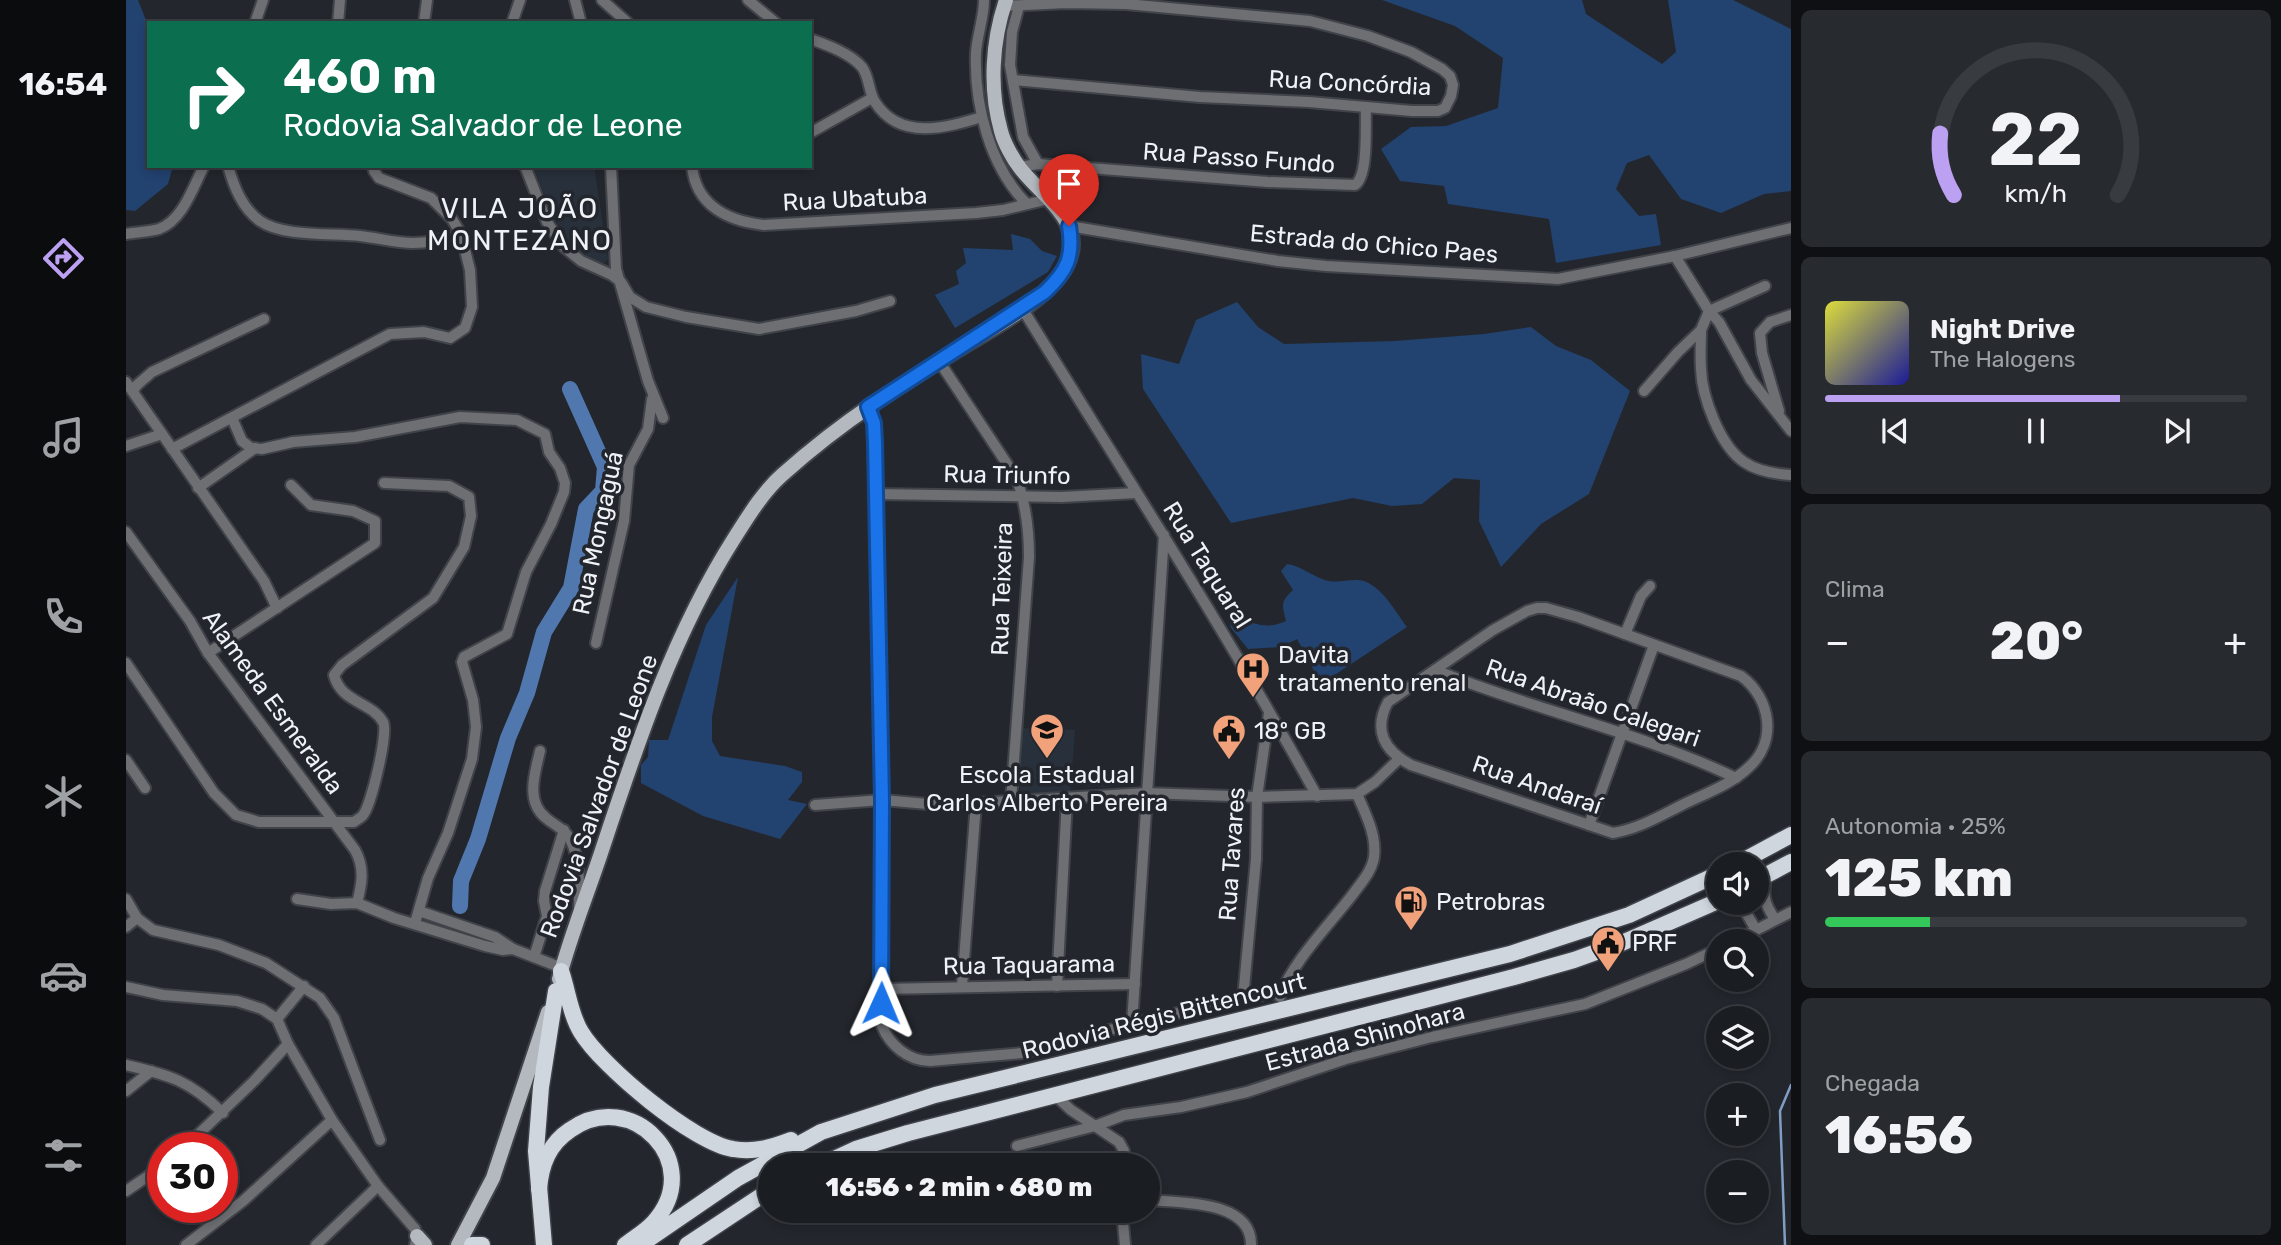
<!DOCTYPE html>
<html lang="pt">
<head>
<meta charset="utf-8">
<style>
	:root { --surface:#1a1d22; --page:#272a2f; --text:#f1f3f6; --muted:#9fa2a5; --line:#383b40; --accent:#bca0f2 }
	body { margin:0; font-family:Rubik,sans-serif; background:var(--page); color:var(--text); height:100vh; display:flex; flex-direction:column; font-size:26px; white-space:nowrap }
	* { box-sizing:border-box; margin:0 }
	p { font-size:23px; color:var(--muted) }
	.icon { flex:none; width:38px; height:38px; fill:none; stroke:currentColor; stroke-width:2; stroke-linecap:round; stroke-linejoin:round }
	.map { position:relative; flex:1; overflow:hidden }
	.panel { display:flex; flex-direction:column; gap:10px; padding:10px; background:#0e1013; width:490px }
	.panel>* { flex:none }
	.guide { position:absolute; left:21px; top:21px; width:665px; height:147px; border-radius:0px; box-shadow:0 4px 10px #0003,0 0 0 2px var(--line); background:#0b6e4f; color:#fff; overflow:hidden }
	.tools { position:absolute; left:1580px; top:852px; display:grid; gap:14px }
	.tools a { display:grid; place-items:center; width:63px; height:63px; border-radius:50%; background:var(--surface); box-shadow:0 4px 10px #0003,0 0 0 2px var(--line); font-size:35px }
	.speed { position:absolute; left:21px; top:1132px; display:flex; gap:14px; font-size:35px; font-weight:700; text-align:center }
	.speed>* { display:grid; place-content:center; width:91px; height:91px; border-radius:50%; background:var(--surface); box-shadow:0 4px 10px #0003,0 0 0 2px var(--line); line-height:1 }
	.speed .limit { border:10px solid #d22; background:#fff; color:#111 }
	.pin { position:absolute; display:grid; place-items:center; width:60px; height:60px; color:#fff; margin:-72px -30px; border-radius:50% 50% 50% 0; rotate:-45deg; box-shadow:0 0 7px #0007 }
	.pin .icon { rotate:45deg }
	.me { position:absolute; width:77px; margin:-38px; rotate:1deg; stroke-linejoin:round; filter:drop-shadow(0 0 5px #0008) }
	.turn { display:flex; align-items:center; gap:24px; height:147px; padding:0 21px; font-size:32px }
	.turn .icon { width:91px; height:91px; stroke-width:2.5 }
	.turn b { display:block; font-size:49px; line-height:60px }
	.big { font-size:52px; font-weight:800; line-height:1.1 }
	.panel .tile { flex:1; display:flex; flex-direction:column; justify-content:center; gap:10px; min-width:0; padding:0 24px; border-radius:10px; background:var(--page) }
	.panel .dial { align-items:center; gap:0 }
	.dial svg { height:182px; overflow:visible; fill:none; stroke:var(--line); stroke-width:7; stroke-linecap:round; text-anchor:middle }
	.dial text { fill:var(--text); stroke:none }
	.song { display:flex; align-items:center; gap:21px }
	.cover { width:84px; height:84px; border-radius:10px; background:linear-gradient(135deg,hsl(60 70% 55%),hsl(240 70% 35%)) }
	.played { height:7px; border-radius:4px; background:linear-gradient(90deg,var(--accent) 70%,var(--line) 70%) }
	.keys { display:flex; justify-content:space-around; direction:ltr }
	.heat { display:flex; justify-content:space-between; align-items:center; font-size:38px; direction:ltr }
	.charge { height:10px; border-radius:5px; background:linear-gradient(90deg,#34c759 25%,var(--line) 0) }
	.trip { position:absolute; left:632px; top:1153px; width:402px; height:70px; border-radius:35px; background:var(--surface); box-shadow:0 4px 10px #0003,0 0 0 2px var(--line); font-weight:800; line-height:70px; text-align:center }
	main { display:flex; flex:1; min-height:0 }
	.menu { display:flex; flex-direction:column; width:126px; justify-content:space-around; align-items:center; background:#0a0c0e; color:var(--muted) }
	.menu .icon { width:49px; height:49px }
	.menu .active { color:var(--accent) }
	.menu b { font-size:32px; color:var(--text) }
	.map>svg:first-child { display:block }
</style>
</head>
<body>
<main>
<nav class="menu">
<b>16:54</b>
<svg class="icon active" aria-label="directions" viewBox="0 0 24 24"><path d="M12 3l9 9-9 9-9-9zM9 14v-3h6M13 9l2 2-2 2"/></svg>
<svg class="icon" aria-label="music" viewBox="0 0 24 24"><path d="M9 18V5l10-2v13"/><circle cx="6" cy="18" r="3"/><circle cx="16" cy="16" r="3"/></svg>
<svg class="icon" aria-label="phone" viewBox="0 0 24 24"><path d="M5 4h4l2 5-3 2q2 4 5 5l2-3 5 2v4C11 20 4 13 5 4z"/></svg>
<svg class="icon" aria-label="climate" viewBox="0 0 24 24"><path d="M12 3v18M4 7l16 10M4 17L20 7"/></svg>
<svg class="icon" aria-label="car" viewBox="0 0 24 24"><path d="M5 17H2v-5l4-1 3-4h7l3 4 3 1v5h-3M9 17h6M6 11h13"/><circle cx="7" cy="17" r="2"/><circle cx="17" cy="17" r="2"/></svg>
<svg class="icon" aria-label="filters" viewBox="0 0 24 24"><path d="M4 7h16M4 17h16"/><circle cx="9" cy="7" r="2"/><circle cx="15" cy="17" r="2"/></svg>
</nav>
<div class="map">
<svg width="1665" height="1245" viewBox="0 0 1665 1245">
	<rect width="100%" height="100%" fill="#23272d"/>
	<g fill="#28303b">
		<polygon points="407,166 468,166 482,259 478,263 467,261 442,242 423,207"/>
		<polygon points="896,728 949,730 944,796 900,797 894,794"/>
		<polygon points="950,768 1002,771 1004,782 1002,785 980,787 950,786"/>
	</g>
	<g fill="#22426f">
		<polygon points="0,0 12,0 23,28 23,166 47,166 42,184 9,211 0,210"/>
		<polygon points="1256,0 1456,0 1460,14 1536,64 1550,52 1542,0 1607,0 1665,29 1665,191 1638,194 1595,213 1555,199 1523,155 1501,163 1490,189 1513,216 1530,214 1535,245 1430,263 1423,219 1322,204 1318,186 1274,181 1255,149 1285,127 1320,126 1372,108 1377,58 1329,26"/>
		<polygon points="885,234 904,239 916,251 931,256 922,272 829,328 809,295 833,284 830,271 840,263 837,248 887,250"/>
		<polygon points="1111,302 1132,327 1158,344 1269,341 1358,334 1405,327 1430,346 1465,360 1504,391 1463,494 1415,524 1375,567 1353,521 1354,480 1328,478 1296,504 1266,506 1227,498 1105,523 1017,389 1015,354 1053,364 1070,320"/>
		<path d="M1161 564C1175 566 1183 574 1196 579 1208 584 1218 580 1230 580 1252 579 1269 611 1281 627L1195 684 1171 639 1155 647 1122 649 1105 628 1103 620 1109 615C1127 624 1141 630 1160 621 1156 605 1154 602 1167 590L1155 571Z"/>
		<polygon points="612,577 586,717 586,741 594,756 659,766 676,772 676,782 662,800 681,804 654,839 577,816 515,783 515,765 522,757 523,740 542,740 580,625"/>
	</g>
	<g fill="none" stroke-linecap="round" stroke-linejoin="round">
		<polyline stroke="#809dc4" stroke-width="2.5" points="1659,1245 1654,1111 1665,1085"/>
		<polyline stroke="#5178ae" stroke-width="16" points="334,906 335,881 352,839 382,738 401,693 418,632 445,588 460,509 477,491 479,467 444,389"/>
		<g stroke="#404349" stroke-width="14">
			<g id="minor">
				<polyline points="449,0 455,23"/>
				<polyline points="476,0 502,23"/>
				<polyline points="622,0 650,23"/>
				<path d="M858 0C858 18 851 35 850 53 848 105 864 167 901 204"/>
				<polyline points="878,6 940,3 1000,4 1184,21 1242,36 1285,52 1316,69 1324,76 1327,85 1325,96 1319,108 1312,111 1286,111 1183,102 1074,97 887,80"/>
				<polyline points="893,6 886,32 884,65 897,137 912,164"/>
				<polyline points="129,23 137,0"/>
				<polyline points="212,23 214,0"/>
				<polyline points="298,23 301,0"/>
				<polyline points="386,23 394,0"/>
				<path d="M684 39C701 45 724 53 736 67 744 78 742 91 749 102 774 141 819 128 856 117"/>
				<polyline points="684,133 746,98"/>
				<path d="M102 166C108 187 116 208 134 221 157 237 206 233 234 236 252 238 270 243 287 243 304 243 319 239 335 234"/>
				<polyline points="399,166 421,222 438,247 455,261 486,275 495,282 504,297 520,307 560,317 633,329 730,311 764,301"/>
				<polyline points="485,166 490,269 522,381 537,418"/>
				<path d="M566 166C570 206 602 221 638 225L850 213 877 210 923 199"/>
				<path d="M893 167 912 164 1142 182 1229 185C1243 175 1239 125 1240 107"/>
				<polyline points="943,226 1152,261 1200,266 1432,279 1549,256 1665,228"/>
				<path d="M0 234C11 232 23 232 33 229 57 220 67 187 78 166"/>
				<polyline points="1549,256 1583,311 1593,322 1625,380 1665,431"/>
				<path d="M896 308C996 470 1099 629 1191 796"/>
				<path d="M1575 330C1575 343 1574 356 1575 369 1576 397 1594 446 1618 462 1631 471 1649 474 1665 475"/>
				<path d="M813 361 891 479C900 505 903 530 903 557L885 801"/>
				<polyline points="0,382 138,581 151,608"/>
				<polyline points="7,391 11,385 26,372 138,319"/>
				<polyline points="1518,391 1552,352 1575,330 1583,311 1639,286"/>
				<path d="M742 407 748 423 749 442 756 800V1026C764 1045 782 1061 804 1061L897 1053 1006 1024"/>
				<polyline points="1653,411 1636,353 1634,333 1644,322 1665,315"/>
				<polyline points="106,418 116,441 125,448 136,449 167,442 229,437 334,417 391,420 419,434 423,452 434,468 439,483 438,492 425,524 400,572 381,634 338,657 336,662 347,700 350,727 346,759 322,833 302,878 289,923"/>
				<polyline points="0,446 36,434"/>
				<polyline points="46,449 264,334 298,332 324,338 339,328 346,307 344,270 335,234 326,219 305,198 253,178 248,171 247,166"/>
				<polyline points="72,488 129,448"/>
				<polyline points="750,494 936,497 1010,493"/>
				<path d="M0 532 64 621 82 653 229 850C239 868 236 884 231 903"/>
				<polyline points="1038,535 1006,1024 1106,1000 1156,992"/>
				<path d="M1411 608H1420L1452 617 1615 676C1645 698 1652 742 1622 768 1604 785 1578 794 1556 805 1534 816 1512 829 1487 833L1285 765C1258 751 1247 730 1262 702L1367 630 1401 611Z"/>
				<polyline points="1499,634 1515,596 1524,586"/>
				<polyline points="470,643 498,521 503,465 522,429 526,399"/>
				<polyline points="82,653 249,543 249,521 227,511 185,505 165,485"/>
				<path d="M0 663 88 793 110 815 133 822H228C229 821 236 817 237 815 245 806 263 731 257 722 245 701 215 703 208 675L216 665 307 598 338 547 345 516 343 497 323 486 258 483"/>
				<path d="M1309 670C1408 710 1514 732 1610 778"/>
				<path d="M414 751C409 773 399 801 420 818 429 826 438 828 444 839 455 859 453 888 453 910"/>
				<polyline points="0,760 19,788"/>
				<polyline points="689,805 756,800 802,804 850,803 1021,793 1131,797 1231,794 1249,782 1273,759"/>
				<polyline points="1463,825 1528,645"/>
				<path d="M1641 875C1636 893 1638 904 1649 919"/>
				<polyline points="0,899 11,918 27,930 93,945 140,963 194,998 208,1018 254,1140"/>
				<polyline points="171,899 205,904 231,903 268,918 359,946 377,950 387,949 436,968"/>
				<polyline points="1606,903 1619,911 1629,928"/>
				<polyline points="293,911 369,937 387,949"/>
				<polyline points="0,927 11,918"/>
				<polyline points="1607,942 1665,912"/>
				<polyline points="408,957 421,916 418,901 419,891 438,830"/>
				<polyline points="836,986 850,803"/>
				<polyline points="931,986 941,799"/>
				<polyline points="0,987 37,995 111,1001 136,1009 151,1019 162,1044 206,1120 252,1186 289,1229 291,1236 289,1245"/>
				<polyline points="756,989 1009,984"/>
				<path d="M1154 997C1165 963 1205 923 1227 894 1235 883 1246 871 1248 857 1251 835 1239 813 1231 794"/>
				<polyline points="1117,998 1130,859 1131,797 1143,713"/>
				<polyline points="151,1019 178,986"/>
				<path d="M0 1065C44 1075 64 1081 97 1113"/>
				<polyline points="0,1091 25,1071"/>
				<polyline points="930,1096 945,1110 993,1142 998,1151 998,1166"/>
				<polyline points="891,1146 969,1126 998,1115 1055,1107 1121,1092 1220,1059 1306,1037 1459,1004 1560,964 1592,949"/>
				<polyline points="58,1148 128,1081 162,1044"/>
				<polyline points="0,1191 37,1166"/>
				<path d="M1022 1200C1054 1203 1126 1200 1125 1245"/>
				<polyline points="996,1211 999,1245"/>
				<polyline points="60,1245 117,1201 206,1120"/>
				<polyline points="190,1245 252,1186"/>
			</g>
		</g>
		<g stroke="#404349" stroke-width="18">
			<g id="major">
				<path d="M433 979C444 937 461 895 475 853 511 744 547 634 609 537 623 515 637 492 656 475 684 450 716 425 747 404 774 386 801 369 828 352 861 331 925 299 941 264 961 222 916 197 894 168 887 159 878 143 875 131 863 89 866 41 880 0"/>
				<polyline points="291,1236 299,1245"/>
				<polyline points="332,1245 367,1178 422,1012"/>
			</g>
		</g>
		<g stroke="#404349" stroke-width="19">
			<g id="highway">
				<polyline points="1611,864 1665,835"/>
				<polyline points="1631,880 1665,862"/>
				<path d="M435 971C442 991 444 1014 455 1032 476 1067 568 1143 607 1149 628 1153 647 1147 665 1140"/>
				<polyline points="693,1166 730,1149 782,1133 1388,977 1448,960 1498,942 1592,901"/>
				<path d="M413 1189C415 1164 423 1144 444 1130 505 1086 581 1163 528 1222 520 1231 508 1238 499 1245"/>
				<polyline points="346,1245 356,1245"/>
				<polyline points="418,1245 410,1151 415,1087 430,991"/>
				<polyline points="514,1245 612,1178 695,1132 809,1095 1384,954 1503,915 1592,874"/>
				<polyline points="561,1245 644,1190"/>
			</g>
		</g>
		<use href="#minor" stroke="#6d6f73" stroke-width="10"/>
		<use href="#major" stroke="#b4b9bf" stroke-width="14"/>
		<use href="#highway" stroke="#d0d6de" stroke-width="16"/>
	</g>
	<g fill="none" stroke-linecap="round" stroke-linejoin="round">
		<g stroke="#114b97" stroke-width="18">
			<path id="route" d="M755 1003 756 800 749 442 748 423 742 407 919 292C941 271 948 257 943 226"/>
		</g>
		<use href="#route" stroke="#1a73e8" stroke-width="12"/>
	</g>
	<defs>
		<g id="hospital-pin" transform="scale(1.75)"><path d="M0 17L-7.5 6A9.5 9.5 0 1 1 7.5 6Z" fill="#f1a27b" stroke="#23272d"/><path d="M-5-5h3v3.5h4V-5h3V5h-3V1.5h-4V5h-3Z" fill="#111"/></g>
		<g id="school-pin" transform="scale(1.75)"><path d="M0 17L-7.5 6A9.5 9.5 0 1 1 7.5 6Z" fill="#f1a27b" stroke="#23272d"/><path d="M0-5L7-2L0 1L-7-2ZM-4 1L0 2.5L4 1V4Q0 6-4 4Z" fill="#111"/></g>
		<g id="civic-pin" transform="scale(1.75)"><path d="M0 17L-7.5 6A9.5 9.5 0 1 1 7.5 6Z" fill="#f1a27b" stroke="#23272d"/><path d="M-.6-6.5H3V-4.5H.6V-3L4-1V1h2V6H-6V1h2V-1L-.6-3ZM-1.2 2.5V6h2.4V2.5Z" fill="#111"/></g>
		<g id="fuel-pin" transform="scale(1.75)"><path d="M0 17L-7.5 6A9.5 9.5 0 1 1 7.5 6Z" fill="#f1a27b" stroke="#23272d"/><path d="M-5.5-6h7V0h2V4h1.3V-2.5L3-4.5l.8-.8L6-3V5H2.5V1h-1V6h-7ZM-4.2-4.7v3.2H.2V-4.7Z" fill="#111"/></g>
	</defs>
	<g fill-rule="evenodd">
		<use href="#hospital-pin" x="1127" y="669"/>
		<use href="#school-pin" x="921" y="730"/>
		<use href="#civic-pin" x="1103" y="731"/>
		<use href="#fuel-pin" x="1285" y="902"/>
		<use href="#civic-pin" x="1482" y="943"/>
	</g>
	<g text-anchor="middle" stroke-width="7" stroke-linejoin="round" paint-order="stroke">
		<g font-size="24" fill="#eff2f6" stroke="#23272d">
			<text transform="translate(1224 83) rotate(3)" y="8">Rua Concórdia</text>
			<text transform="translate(1113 158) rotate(4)" y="8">Rua Passo Fundo</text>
			<text transform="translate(729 199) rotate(-3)" y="8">Rua Ubatuba</text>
			<text transform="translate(1248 244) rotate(5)" y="8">Estrada do Chico Paes</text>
			<text transform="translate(881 475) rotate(1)" y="8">Rua Triunfo</text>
			<text transform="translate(472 533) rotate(-78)" y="8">Rua Mongaguá</text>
			<text transform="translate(1081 565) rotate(58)" y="8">Rua Taquaral</text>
			<text transform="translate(876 589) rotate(-88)" y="8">Rua Teixeira</text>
			<text transform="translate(147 702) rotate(54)" y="8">Alameda Esmeralda</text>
			<text transform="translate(1467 703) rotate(19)" y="8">Rua Abraão Calegari</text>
			<text transform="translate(1411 785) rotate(19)" y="8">Rua Andaraí</text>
			<text transform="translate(473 796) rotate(-70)" y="8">Rodovia Salvador de Leone</text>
			<text transform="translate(1106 854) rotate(-86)" y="8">Rua Tavares</text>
			<text transform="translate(903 965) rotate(-1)" y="8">Rua Taquarama</text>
			<text transform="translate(1038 1016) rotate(-14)" y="8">Rodovia Régis Bittencourt</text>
			<text transform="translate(1239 1037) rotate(-15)" y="8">Estrada Shinohara</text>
		</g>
		<g font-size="24" fill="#eff2f6" stroke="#23272d" text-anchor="start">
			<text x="1152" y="663">Davita<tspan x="1152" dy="28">tratamento renal</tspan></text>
			<text x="1128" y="739">18º GB</text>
			<text x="921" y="783" text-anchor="middle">Escola Estadual<tspan x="921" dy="28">Carlos Alberto Pereira</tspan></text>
			<text x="1310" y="910">Petrobras</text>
			<text x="1506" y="951">PRF</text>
		</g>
		<g font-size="28" letter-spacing="2" fill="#eff2f6" stroke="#23272d">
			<text x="394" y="218">VILA JOÃO<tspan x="394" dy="32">MONTEZANO</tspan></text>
		</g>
	</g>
</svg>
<div class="tools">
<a><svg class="icon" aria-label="sound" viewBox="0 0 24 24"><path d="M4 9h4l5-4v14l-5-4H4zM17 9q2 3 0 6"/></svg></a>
<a><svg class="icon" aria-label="search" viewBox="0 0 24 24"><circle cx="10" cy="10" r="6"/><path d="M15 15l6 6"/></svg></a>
<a><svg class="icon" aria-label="layers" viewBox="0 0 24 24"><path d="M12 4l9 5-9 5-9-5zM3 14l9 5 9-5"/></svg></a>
<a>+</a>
<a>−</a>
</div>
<div class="speed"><div class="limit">30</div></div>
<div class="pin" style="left:943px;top:226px;background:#d93025"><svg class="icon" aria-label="arrive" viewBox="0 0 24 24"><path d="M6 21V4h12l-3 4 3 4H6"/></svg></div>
<svg class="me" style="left:755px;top:1003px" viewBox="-20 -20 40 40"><path d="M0-17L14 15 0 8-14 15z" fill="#1a73e8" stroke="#fff" stroke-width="4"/></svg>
<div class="trip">16:56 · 2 min · 680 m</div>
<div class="guide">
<div class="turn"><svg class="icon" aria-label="right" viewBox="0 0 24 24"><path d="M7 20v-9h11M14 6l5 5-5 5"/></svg><div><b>460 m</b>Rodovia Salvador de Leone</div></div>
</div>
</div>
<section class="panel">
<div class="tile dial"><svg viewBox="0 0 100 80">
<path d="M14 69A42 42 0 1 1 86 69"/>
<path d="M14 69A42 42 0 0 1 8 42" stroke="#bca0f2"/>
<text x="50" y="56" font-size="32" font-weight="700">22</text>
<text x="50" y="72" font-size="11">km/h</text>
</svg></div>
<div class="tile">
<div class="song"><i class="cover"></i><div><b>Night Drive</b><p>The Halogens</p></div></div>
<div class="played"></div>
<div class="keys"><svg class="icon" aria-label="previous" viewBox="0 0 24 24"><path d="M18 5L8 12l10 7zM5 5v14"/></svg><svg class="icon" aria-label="pause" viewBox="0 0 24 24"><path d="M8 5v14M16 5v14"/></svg><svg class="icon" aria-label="next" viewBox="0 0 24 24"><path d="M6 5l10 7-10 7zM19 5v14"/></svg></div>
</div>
<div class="tile"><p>Clima</p>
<div class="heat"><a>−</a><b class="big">20°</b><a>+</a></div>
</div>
<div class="tile"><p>Autonomia · 25%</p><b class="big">125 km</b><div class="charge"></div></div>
<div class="tile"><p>Chegada</p><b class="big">16:56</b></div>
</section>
</main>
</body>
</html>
